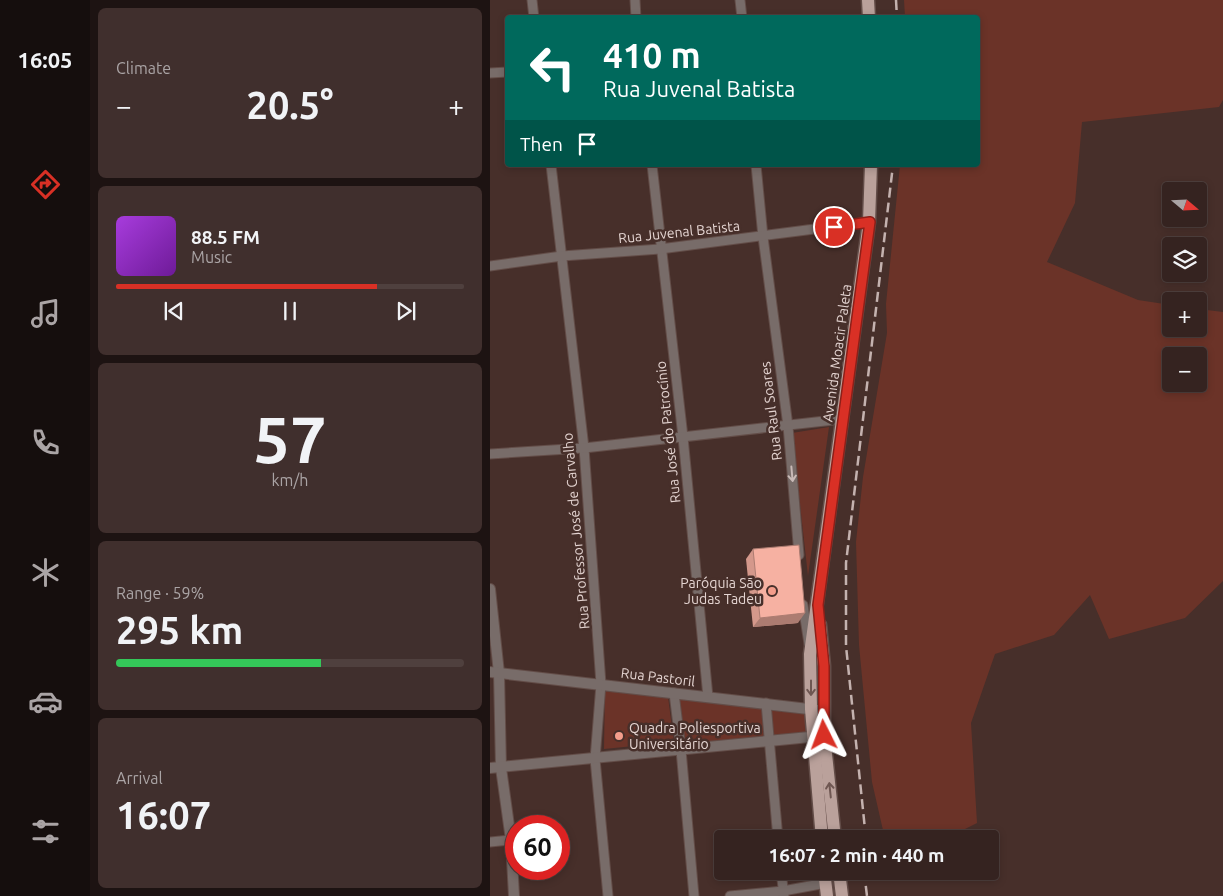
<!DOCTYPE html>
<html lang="en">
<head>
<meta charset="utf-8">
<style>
	:root { --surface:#352320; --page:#402f2d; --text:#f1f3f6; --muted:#aaa4a5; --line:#4f403e; --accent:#d93025 }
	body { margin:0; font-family:Ubuntu,sans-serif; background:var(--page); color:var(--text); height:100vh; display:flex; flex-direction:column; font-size:19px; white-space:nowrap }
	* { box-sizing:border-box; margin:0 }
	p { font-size:16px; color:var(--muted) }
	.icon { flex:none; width:28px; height:28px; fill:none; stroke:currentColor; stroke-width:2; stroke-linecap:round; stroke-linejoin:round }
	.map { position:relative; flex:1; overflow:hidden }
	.side { display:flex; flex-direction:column; gap:8px; padding:8px; background:#1d1312; width:400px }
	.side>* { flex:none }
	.hud { position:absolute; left:15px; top:15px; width:475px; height:152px; border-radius:5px; box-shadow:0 2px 8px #0003,0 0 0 1px var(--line); background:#00695c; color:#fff; overflow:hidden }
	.needle { width:32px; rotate:109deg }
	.tools { position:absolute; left:672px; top:182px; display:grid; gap:10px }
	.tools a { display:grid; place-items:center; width:45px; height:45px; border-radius:5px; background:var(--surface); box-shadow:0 2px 8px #0003,0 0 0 1px var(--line); font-size:25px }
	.speed { position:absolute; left:15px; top:815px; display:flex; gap:10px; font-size:25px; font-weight:700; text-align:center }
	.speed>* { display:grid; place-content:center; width:65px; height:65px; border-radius:50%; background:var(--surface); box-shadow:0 2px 8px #0003,0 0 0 1px var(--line); line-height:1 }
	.speed .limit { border:8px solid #d22; background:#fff; color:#111 }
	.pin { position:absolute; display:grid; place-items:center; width:42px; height:42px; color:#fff; margin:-21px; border:2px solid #fff; border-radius:50%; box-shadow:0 1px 5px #0007 }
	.me { position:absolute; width:55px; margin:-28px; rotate:357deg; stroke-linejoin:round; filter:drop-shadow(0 0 4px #0008) }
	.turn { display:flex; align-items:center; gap:18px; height:105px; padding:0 15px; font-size:22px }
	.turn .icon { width:65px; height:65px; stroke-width:2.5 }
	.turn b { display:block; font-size:35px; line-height:42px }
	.then { display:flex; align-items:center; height:48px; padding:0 15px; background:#0003; gap:10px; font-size:19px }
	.big { font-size:38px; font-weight:600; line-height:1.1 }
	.side .widget { flex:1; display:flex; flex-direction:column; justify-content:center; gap:8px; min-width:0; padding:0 18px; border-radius:8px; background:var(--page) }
	.side .dial { align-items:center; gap:0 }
	.dial b { font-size:65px; line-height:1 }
	.song { display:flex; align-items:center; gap:15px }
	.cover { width:60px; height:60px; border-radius:8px; background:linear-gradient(135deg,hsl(280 70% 55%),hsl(280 70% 35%)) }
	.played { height:5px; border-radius:2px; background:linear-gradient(90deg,var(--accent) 75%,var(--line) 75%) }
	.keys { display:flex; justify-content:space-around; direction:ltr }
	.heat { display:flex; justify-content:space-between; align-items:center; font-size:28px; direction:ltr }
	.charge { height:8px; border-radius:4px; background:linear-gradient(90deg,#34c759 59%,var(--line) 0) }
	.trip { position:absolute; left:224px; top:830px; width:285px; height:50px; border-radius:5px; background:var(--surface); box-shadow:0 2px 8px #0003,0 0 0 1px var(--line); font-weight:600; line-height:50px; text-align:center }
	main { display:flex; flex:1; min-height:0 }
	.tab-bar { display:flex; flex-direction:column; width:90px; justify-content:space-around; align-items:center; background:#150e0d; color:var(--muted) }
	.tab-bar .icon { width:35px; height:35px }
	.tab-bar .selected { color:var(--accent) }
	.tab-bar b { font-size:22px; color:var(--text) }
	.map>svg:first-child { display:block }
</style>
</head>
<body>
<main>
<nav class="tab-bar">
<b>16:05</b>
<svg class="icon selected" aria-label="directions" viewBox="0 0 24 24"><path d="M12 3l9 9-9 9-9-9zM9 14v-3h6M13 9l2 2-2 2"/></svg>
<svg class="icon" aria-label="music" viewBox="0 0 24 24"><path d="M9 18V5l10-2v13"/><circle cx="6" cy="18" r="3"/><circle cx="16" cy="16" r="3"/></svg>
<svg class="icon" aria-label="phone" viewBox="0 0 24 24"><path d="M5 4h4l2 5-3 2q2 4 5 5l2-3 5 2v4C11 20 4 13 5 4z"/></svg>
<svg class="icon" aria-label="climate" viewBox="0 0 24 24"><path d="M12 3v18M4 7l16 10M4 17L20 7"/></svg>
<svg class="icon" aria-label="car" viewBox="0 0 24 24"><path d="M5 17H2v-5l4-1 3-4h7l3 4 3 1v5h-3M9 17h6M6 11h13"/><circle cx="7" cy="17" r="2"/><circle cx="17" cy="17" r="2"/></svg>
<svg class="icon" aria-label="filters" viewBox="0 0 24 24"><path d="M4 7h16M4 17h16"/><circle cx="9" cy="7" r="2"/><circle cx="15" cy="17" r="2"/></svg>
</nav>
<section class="side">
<div class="widget"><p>Climate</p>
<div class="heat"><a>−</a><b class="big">20.5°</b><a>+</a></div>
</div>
<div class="widget">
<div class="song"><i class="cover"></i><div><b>88.5 FM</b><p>Music</p></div></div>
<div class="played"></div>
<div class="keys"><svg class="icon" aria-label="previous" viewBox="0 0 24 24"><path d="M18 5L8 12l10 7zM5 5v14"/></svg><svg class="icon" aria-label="pause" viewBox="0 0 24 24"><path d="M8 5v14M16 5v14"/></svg><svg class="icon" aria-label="next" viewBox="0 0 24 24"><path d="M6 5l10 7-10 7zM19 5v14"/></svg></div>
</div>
<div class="widget dial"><b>57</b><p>km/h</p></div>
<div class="widget"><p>Range · 59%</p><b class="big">295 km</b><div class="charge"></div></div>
<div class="widget"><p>Arrival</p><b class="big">16:07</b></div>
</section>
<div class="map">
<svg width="733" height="896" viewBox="0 0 733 896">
	<rect width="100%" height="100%" fill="#472f2a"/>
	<g fill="#6b3328" fill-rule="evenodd">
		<path d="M414 0H733V100L729 107 592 122 585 203 557 262 648 300 681 305V329H709V309L733 312V581L695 618 619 639 600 595 564 635 505 654 481 723 487 823 455 839H395L382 782 369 645 366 542 373 477 397 333 396 304 410 165H488V18L415 17ZM681 356H709V384H681Z"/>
		<polygon points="339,427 318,576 302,433"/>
		<polygon points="115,689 178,697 184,742 114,749"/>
		<polygon points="186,696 275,704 276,740 193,745"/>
		<polygon points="278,704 320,710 322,735 279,740"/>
	</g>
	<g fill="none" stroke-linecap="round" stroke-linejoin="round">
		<g stroke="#634d48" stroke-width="11">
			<g id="minor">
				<polyline points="42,0 44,18"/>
				<polyline points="145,0 146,18"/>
				<polyline points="250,0 252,18"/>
				<polyline points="0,73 18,72"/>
				<polyline points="61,165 94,448 111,684 105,759 118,896"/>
				<polyline points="162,165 193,437 218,697"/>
				<polyline points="266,165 273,237 298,426 309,555"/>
				<polyline points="0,266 72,256 170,249 379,222"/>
				<polyline points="0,454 94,448 353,419"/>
				<polyline points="313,605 319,644"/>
				<polyline points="184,693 191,750 204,896"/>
				<polyline points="276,703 288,839"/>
				<polyline points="0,842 21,840"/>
				<polyline points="291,871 294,896"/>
				<polyline points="240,896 293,891 336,883"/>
			</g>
		</g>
		<g stroke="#634d48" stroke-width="12">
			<g id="tertiary">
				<polyline points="0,589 9,673 11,768 21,840 24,896"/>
				<polyline points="0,672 327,710"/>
				<polyline points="0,768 330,736"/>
			</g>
		</g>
		<g stroke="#634d48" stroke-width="15">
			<g id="primary">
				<polyline points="378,0 379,18"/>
				<polyline points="330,625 334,666 334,735 345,839"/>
				<polyline points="332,839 321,709 320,654 379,222 381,165"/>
				<polyline points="334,871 337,896"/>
				<polyline points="349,871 352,896"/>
			</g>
		</g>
		<use href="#minor" stroke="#786c69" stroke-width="9"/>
		<use href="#tertiary" stroke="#786c69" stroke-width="10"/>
		<use href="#primary" stroke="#baa19b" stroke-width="12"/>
		<g stroke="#c4b2af" stroke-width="2.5" stroke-dasharray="10 5" stroke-linecap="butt">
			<polyline points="406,0 407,18"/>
			<polyline points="376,839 356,646 356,563 403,165"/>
			<polyline points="374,871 377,896"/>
		</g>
	</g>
	<polygon fill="#d4988b" points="263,549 308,623 263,627 256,559"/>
	<polygon fill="#ac7c71" points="315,613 308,623 263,627 270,618"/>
	<polygon fill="#f6b1a2" stroke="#ac7c71" points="309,545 315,613 270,618 263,549"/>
	<defs><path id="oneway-shaft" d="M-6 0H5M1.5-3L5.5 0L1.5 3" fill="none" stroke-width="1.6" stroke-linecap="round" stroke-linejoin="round" transform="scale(1.25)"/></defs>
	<use stroke="#c9bab7" href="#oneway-shaft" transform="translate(302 474) rotate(85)"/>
	<g stroke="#6f5752">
		<use href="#oneway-shaft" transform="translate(321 688) rotate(90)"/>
		<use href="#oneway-shaft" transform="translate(340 790) rotate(-96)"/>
	</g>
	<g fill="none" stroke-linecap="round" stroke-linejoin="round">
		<g stroke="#8d1f18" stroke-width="12">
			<polyline id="route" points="334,735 334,666 328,605 380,222 344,227"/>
		</g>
		<use href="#route" stroke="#d93025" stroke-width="9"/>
	</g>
	<g fill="#f49d8b" stroke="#472f2a" stroke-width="2">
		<circle cx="282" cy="591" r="5"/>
		<circle cx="129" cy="736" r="5"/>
	</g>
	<g text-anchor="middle" stroke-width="5" stroke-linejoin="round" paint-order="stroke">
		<g font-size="14" fill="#e4d4d1" stroke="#472f2a">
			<text transform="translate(189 232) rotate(-6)" y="5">Rua Juvenal Batista</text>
			<text transform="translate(347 353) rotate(-82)" y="5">Avenida Moacir Paleta</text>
			<text transform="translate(281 411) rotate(-97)" y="5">Rua Raul Soares</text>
			<text transform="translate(178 432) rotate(-96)" y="5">Rua José do Patrocínio</text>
			<text transform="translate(86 531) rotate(-95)" y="5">Rua Professor José de Carvalho</text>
			<text transform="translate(168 677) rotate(7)" y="5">Rua Pastoril</text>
		</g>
		<g font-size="14" fill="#e4d4d1" stroke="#472f2a" text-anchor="end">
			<text x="272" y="588">Paróquia São<tspan x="272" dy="16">Judas Tadeu</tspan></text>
			<text x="139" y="733" text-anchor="start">Quadra Poliesportiva<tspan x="139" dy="16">Universitário</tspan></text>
		</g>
	</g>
</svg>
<div class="tools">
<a><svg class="needle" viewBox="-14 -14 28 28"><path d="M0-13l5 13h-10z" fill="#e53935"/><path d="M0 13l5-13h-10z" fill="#aaa4a5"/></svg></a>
<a><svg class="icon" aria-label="layers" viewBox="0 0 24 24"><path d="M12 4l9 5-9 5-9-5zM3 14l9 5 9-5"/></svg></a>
<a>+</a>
<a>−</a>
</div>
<div class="speed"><div class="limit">60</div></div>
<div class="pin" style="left:344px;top:227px;background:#d93025"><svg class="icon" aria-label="arrive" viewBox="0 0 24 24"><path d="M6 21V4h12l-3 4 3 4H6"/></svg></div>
<svg class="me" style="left:334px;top:735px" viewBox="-20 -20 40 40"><path d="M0-17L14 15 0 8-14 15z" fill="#d93025" stroke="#fff" stroke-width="4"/></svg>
<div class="trip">16:07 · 2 min · 440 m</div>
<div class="hud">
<div class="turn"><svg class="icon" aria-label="left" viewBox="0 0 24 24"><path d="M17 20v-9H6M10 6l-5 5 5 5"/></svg><div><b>410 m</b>Rua Juvenal Batista</div></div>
<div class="then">Then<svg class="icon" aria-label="arrive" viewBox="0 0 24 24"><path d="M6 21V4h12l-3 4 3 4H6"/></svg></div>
</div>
</div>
</main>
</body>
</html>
